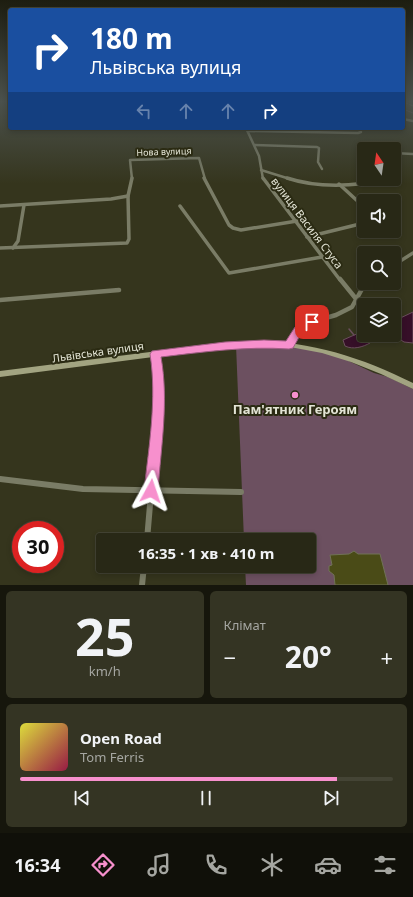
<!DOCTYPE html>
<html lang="uk">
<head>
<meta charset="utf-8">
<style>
	:root { --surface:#282816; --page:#343423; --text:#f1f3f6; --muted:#a5a6a1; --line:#444435; --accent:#f790cd }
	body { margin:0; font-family:"Noto Sans",sans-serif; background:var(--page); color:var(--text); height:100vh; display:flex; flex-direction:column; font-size:15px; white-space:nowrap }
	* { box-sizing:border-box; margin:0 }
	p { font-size:13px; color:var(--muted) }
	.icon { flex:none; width:22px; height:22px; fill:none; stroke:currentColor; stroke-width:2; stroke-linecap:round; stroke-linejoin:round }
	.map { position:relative; height:585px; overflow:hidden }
	.side { display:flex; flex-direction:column; gap:6px; padding:6px; background:#16160c; flex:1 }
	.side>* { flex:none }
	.guide { position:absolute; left:8px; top:8px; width:397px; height:122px; border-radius:4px; box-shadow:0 2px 6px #0003,0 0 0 1px var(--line); background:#1a4fa0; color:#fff; overflow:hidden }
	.needle { width:26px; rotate:347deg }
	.tools { position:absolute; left:357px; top:142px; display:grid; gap:8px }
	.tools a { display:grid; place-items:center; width:44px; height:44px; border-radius:4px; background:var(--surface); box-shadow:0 2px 6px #0003,0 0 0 1px var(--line); font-size:20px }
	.speed { position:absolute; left:12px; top:521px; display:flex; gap:8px; font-size:20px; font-weight:700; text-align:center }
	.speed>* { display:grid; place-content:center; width:52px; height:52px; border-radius:50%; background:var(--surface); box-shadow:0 2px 6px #0003,0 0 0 1px var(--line); line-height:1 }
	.speed .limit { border:6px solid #d22; background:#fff; color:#111 }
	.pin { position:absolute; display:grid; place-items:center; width:34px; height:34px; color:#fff; margin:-17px; border-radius:8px; box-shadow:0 2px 6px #0006 }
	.me { position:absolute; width:44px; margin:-22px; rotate:5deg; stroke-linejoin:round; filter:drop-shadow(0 0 3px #0008) }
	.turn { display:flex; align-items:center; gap:14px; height:84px; padding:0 16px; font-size:18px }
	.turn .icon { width:52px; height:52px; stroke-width:2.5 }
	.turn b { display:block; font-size:28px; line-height:34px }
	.lanes { display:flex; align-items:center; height:38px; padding:0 16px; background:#0003; justify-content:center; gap:20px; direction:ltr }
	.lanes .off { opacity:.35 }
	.big { font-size:30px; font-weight:700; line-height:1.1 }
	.side .card { flex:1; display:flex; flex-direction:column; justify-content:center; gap:6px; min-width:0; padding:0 14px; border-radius:6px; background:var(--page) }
	.side .dial { align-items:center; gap:0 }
	.dial b { font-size:52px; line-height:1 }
	.song { display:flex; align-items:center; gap:12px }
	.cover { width:48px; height:48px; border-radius:6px; background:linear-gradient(135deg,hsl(60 70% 55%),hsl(340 70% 35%)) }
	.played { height:4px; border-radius:2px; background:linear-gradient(90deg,var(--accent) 85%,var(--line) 85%) }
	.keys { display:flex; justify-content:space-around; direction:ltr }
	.heat { display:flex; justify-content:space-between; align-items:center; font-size:22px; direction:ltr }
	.side .tiles { flex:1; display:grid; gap:6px; grid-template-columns:1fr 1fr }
	.card:last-child { grid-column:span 2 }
	.trip { position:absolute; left:96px; top:533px; width:220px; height:40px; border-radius:4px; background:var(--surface); box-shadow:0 2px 6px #0003,0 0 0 1px var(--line); font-weight:700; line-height:40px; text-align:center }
	.menu { display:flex; height:64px; justify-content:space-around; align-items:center; background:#101009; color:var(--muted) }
	.menu .icon { width:28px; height:28px }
	.menu .current { color:var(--accent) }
	.menu b { font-size:18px; color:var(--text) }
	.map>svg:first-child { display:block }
</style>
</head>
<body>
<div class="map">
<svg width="413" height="585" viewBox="0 0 413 585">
	<rect width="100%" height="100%" fill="#35351d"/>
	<polygon fill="#6c5060" points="236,345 289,345 332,353 374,373 388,377 413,389 413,585 246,585 245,566 309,566 309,540 244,540"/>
	<g fill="#360f28" stroke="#6a4f5c">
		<polygon points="413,312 413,343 404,342 395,336 394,321"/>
		<path d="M361 332 370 343C363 347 353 350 345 346L343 340Z"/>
	</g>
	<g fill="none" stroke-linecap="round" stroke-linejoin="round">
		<polyline stroke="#6a4f5c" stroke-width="1" points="403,109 413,113"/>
		<g stroke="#6a4f5c" stroke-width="1.5">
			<polyline points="349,329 354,335"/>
			<polyline points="365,339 375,339"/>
			<polyline points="379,339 395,336"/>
		</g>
	</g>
	<polygon fill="#4a4b17" stroke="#707257" points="354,551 358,554 380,554 388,585 335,585 334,575 329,571 329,566 332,565 330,555 349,554"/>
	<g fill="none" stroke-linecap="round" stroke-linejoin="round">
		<g stroke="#7a7c66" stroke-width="2.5">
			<polyline points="403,119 413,121"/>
			<polyline points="246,128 259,156 263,179"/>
			<polyline points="248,131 358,133 361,132 360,128"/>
			<polyline points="255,145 317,147 319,148 318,162 322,169"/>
			<polyline points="394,153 413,154"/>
			<polyline points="261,170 290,179"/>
			<polyline points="394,175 396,176 394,178"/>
			<polyline points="132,179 130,160 199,158 205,179"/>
		</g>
		<g stroke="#7a7c66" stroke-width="3.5">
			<polyline points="204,178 229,225 233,228 241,230 297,221"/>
			<polyline points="263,178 340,280"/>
			<path d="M287 178C320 189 357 186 391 179"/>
			<polyline points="339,184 364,207"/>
			<polyline points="0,206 111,199 128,196"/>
			<polyline points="180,206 229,273 322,257"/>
			<polyline points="307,237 364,223"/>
			<polyline points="0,248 127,243 129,239 128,196 132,178"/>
			<polyline points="13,248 18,241 24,205"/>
			<polyline points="394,265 413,253"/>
		</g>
		<g stroke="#7a7c66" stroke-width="4.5">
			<polyline points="340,279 357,300"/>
			<polyline points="0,300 119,290"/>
			<polyline points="289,345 298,329 312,322 336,315 352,307 362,289 369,283"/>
			<polyline points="155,354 159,377 158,412"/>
		</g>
		<g stroke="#7a7c66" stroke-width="6">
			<polyline points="0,479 83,489 241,492"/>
			<polyline points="147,540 158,411"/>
			<polyline points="142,585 144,566"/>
		</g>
		<path fill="#a2a481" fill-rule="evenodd" d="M249 341C308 340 361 357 413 383V389L381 374 351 362 322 353 290 347 263 346 222 348 0 377V371L158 351Z"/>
		<polyline stroke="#a3a391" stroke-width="1" stroke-dasharray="4 2" stroke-linecap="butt" points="404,102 413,106"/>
	</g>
	<linearGradient id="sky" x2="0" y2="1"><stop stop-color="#1d1d10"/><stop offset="0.55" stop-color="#4b514c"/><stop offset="1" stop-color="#4b514c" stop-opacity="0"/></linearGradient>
	<rect width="413" height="184" fill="url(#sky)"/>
	<path fill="#f790cd" stroke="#a15e85" d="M312 318 316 322 302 332 293 348 289 349C246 346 204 352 161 357 169 401 161 446 158 491L156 495 151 497 146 495 144 491C149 445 157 399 150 354L152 351 225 342 264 340 286 341 295 327Z"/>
	<circle fill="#f790cd" stroke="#2b2b13" stroke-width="1.5" cx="295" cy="395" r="4"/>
	<g text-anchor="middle" stroke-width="4" stroke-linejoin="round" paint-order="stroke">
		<g font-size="9" fill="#e3e4d5" stroke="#2b2b13">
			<text transform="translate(164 152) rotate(-2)" y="3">Нова вулиця</text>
		</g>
		<g font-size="11" fill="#e3e4d5" stroke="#2b2b13">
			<text transform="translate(307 223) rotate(53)" y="4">вулиця Василя Стуса</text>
			<text transform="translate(98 352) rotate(-8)" y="4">Львівська вулиця</text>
		</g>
		<g font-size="13" font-weight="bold" fill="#e3e4d5" stroke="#2b2b13">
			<text x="295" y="414">Пам'ятник Героям</text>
		</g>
	</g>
</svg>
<div class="tools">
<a><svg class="needle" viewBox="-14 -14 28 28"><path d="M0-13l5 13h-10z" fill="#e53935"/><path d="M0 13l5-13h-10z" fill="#a5a6a1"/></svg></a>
<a><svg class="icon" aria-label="sound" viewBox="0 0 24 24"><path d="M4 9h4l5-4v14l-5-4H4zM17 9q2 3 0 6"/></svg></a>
<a><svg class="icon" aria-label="search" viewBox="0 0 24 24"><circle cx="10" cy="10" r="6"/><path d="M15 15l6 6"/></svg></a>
<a><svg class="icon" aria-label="layers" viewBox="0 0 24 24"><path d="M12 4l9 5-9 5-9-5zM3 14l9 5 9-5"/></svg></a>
</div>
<div class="speed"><div class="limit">30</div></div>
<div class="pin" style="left:312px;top:322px;background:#d93025"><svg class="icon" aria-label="arrive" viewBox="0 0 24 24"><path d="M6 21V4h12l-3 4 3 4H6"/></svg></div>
<svg class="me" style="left:151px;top:491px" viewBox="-20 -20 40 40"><path d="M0-17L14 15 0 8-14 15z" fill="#f790cd" stroke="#fff" stroke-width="4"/></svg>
<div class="trip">16:35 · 1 хв · 410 m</div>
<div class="guide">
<div class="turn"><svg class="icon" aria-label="right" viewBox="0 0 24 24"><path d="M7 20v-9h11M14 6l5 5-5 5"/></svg><div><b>180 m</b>Львівська вулиця</div></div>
<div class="lanes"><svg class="icon off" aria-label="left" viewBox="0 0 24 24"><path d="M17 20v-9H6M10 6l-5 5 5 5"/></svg><svg class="icon off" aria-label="ahead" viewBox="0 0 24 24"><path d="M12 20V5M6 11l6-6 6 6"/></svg><svg class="icon off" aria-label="ahead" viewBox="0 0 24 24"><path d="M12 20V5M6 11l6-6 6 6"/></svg><svg class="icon" aria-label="right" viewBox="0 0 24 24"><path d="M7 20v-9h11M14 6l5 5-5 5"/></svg></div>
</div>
</div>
<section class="side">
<div class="tiles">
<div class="card dial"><b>25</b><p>km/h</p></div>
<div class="card"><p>Клімат</p>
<div class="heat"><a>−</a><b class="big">20°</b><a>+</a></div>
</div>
<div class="card">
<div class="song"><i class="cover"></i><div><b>Open Road</b><p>Tom Ferris</p></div></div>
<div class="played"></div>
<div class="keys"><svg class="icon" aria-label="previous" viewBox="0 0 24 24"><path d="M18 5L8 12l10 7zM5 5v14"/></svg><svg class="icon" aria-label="pause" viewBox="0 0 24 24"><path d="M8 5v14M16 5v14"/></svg><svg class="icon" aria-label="next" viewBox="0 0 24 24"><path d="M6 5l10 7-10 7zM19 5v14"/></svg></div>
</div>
</div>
</section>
<nav class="menu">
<b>16:34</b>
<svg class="icon current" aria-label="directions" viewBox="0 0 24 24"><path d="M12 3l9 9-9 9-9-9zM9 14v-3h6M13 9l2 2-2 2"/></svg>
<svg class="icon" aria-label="music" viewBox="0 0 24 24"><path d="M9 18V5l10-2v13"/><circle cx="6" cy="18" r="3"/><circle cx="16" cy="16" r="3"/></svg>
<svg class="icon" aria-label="phone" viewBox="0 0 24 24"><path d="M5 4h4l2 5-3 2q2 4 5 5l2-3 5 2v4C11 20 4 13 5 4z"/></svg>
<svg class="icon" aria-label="climate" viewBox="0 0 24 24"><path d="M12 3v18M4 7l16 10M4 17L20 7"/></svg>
<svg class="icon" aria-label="car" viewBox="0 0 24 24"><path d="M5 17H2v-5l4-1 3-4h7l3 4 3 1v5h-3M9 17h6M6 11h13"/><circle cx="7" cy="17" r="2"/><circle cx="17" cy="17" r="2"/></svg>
<svg class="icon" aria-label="filters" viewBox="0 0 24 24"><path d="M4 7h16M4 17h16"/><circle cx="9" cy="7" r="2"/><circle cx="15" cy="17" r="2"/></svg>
</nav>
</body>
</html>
